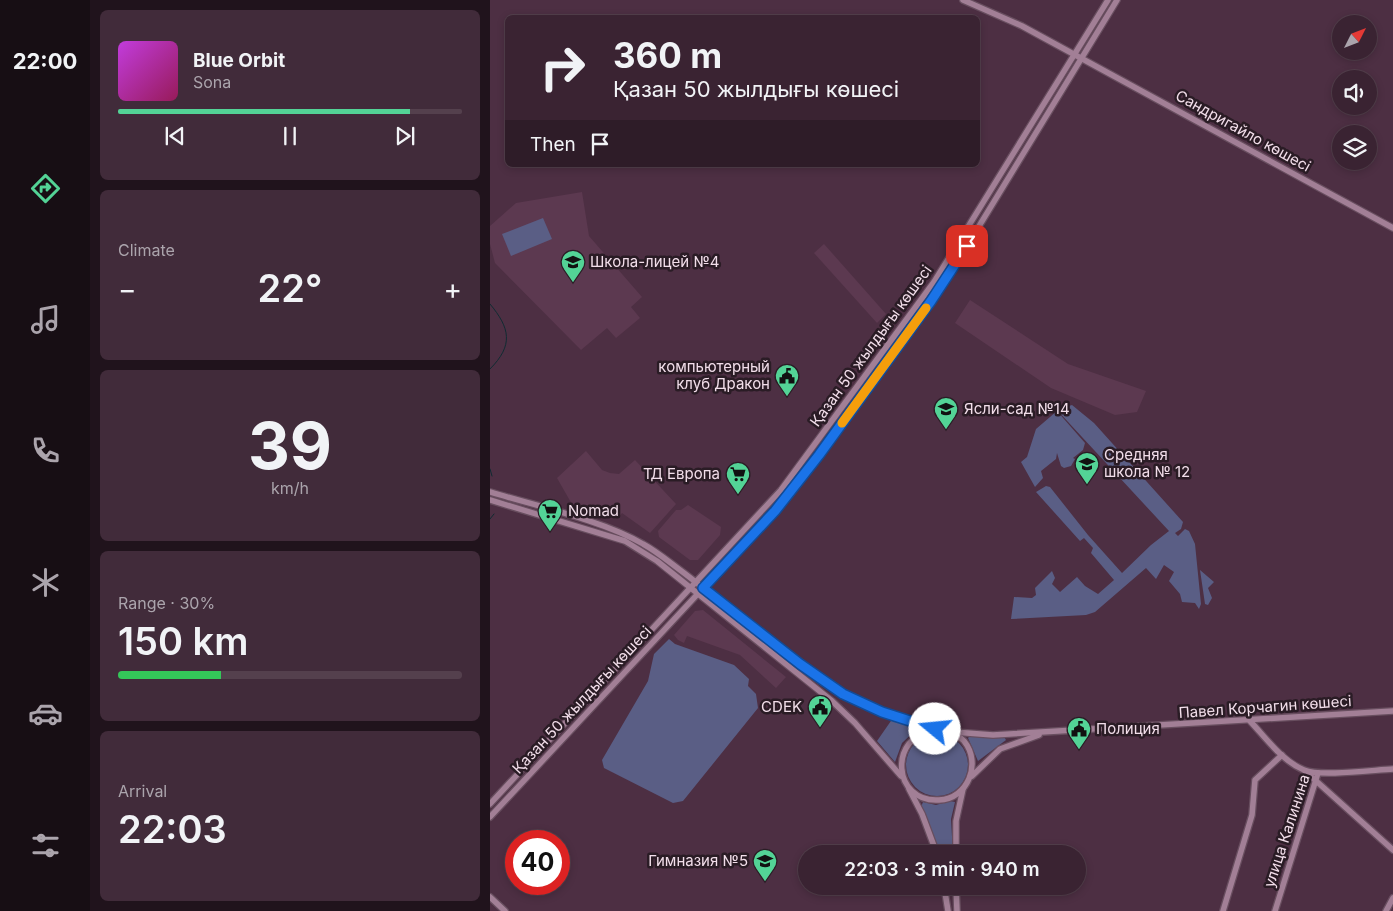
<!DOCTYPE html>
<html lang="en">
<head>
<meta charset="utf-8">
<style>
	:root { --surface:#3a2332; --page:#412b3a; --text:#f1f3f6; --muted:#aba4ac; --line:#54404d; --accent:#53d396 }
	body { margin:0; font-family:Inter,sans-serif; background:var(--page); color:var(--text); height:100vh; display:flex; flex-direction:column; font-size:19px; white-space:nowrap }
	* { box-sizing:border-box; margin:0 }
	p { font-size:16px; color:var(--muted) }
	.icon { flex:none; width:28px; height:28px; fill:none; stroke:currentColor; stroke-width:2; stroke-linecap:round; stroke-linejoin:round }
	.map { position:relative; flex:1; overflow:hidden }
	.panel { display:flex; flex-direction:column; gap:10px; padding:10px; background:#20131c; width:400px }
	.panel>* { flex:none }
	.guide { position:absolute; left:15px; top:15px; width:475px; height:152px; border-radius:8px; box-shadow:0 2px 8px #0003,0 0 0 1px var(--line); background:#3a2332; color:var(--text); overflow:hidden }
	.needle { width:32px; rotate:48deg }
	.controls { position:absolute; left:842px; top:15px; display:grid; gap:10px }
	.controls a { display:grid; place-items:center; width:45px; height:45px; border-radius:50%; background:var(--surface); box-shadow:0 2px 8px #0003,0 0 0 1px var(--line); font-size:25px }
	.speed { position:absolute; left:15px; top:830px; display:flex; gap:10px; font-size:25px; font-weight:700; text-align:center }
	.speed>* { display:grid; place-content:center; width:65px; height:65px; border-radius:50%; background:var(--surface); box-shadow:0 2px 8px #0003,0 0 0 1px var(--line); line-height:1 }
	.speed .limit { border:8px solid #d22; background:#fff; color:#111 }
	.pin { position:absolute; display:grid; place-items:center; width:42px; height:42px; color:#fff; margin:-21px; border-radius:10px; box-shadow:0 2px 8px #0006 }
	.me { position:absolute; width:55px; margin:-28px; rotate:287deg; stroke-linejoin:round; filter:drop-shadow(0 0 4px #0008) }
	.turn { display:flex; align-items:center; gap:18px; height:105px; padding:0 25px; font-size:22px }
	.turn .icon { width:65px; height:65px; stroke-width:2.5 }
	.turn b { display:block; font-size:35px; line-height:42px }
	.then { display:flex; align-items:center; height:48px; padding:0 25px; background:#0003; gap:10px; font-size:19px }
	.big { font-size:38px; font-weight:600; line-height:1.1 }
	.panel .widget { flex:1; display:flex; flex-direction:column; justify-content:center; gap:8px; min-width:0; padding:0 18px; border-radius:8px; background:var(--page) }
	.panel .dial { align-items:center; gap:0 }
	.dial b { font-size:65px; line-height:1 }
	.song { display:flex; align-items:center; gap:15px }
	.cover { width:60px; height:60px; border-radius:8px; background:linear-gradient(135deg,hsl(290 70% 55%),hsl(330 70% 35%)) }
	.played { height:5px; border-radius:2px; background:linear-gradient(90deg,var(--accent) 85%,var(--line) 85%) }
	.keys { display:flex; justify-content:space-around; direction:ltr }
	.heat { display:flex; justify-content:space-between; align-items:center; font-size:28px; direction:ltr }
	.charge { height:8px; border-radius:4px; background:linear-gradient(90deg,#34c759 30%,var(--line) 0) }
	.trip { position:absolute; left:308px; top:845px; width:288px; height:50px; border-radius:25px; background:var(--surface); box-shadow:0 2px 8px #0003,0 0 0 1px var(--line); font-weight:600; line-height:50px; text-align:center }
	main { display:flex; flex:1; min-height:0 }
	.tab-bar { display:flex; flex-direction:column; width:90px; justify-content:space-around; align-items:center; background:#170e14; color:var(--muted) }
	.tab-bar .icon { width:35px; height:35px }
	.tab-bar .on { color:var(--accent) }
	.tab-bar b { font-size:22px; color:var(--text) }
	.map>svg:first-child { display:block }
</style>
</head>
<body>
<main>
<nav class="tab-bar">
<b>22:00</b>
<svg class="icon on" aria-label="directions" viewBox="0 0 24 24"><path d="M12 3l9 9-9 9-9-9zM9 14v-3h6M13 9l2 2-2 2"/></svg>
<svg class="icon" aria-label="music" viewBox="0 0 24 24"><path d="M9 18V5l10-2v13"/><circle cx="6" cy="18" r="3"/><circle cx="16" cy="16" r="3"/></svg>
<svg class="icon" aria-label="phone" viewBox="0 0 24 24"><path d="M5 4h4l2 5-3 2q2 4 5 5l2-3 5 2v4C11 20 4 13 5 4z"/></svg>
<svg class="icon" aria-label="climate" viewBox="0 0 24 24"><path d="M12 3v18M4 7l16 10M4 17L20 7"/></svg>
<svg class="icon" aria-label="car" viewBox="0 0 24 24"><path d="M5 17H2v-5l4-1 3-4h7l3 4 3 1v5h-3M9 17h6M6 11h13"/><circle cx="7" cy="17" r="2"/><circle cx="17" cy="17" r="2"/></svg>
<svg class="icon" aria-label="filters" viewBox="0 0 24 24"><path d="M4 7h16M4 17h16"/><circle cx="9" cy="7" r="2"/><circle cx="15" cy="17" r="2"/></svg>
</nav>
<section class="panel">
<div class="widget">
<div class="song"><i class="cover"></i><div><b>Blue Orbit</b><p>Sona</p></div></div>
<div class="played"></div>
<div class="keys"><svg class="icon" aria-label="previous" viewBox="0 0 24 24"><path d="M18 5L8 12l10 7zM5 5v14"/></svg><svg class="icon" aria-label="pause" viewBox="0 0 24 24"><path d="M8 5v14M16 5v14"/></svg><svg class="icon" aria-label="next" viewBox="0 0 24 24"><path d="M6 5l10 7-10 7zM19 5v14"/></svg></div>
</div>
<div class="widget"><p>Climate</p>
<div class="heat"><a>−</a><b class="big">22°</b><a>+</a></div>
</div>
<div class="widget dial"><b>39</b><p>km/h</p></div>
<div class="widget"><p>Range · 30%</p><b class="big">150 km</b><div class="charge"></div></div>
<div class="widget"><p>Arrival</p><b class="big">22:03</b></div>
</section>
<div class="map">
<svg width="903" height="911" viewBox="0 0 903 911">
	<rect width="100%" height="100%" fill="#4d2f43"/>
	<g fill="#5c3950">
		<polygon points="92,192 99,236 152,297 141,307 150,318 126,338 117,328 91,350 5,263 0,244 0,226 26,203"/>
		<polygon points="334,244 396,314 387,323 324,253"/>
		<polygon points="480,300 578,364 656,391 647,412 625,415 561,388 465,323"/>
		<polygon points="96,451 112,470 120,473 129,474 145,460 186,504 160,533 132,513 129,517 110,509 109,514 83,506 67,478"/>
		<polygon points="198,505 231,527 230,535 208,560 200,560 169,537 168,531 186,510 191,510"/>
		<polygon points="213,610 296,677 286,688 250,655 197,636 194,643 188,640 184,635 205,611"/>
	</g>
	<g fill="#5a5e85">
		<polygon points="53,218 62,239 21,256 12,234"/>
		<polygon points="582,405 604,423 693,522 691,529 685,533 688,536 695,529 699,531 705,544 711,604 709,609 705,603 692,602 690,594 679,581 684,572 674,565 666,579 656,568 605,612 596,615 521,619 524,597 542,598 546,595 545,588 562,571 565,578 562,584 570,592 587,577 595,586 608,594 624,580 601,553 603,548 594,538 590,541 546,492 556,486 560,487 598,535 632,573 661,545 679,531 567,410"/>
		<polygon points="567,411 595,443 593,450 583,458 585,459 581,466 574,468 571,466 567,453 566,459 551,471 553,478 545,487 531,462 537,457 546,429"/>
		<polygon points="710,570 724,582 718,588 722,598 718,605 715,604"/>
		<polygon points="179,639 185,644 244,665 259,679 258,686 266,694 268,708 193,801 183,803 114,768 112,760 158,681 164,654"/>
		<polygon points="403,718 428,725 429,727 412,743 405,762 387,741"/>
		<circle cx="447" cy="765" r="31"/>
		<polygon points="480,736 514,737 516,740 488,761 478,738"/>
		<polygon points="460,801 465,802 461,819 463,854 449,854 431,807 433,802 446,805"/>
	</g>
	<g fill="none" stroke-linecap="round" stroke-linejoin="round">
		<g stroke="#102b32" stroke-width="1">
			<path d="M0 304C20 328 24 345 0 369"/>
			<polyline points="0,469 2,476"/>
			<polyline points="0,519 4,514"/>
		</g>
		<g stroke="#684e5f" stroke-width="8">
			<g id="minor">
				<polyline points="473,0 532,26 903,228"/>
				<path d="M0 492C46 506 112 520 153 544 166 551 178 561 190 570 244 610 297 663 355 696 367 702 380 708 393 713 412 719 462 728 474 741 492 763 478 799 449 800 403 803 397 737 445 729"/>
				<polyline points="0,500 135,541 167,561 342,701 365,723 411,776"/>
				<path d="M760 721C776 738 792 761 814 770 830 777 883 770 903 769"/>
				<polyline points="464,732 503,735 903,711"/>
				<polyline points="815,771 903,850"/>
				<polyline points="482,776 510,749 549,735"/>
				<polyline points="419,789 432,814 447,854"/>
				<polyline points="0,804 291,490 444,282 618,0"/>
				<polyline points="0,817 285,511 329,455 469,259 627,0"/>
				<polyline points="466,854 466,821 473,789"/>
				<polyline points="454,886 458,911"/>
				<polyline points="466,886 467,911"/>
				<polyline points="0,897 15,911"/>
				<polyline points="733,911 762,815 765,780 792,755"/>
				<polyline points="785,911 828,773"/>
				<polyline points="896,911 903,898"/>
			</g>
		</g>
		<use href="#minor" stroke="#a27f96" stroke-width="5.5"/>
	</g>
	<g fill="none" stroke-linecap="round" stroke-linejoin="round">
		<g stroke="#114b97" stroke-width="12">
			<polyline id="route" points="445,729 392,712 353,694 310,664 213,588 285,511 329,455 441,301 477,246"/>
		</g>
		<use href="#route" stroke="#1a73e8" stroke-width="9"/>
		<polyline stroke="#f59e0b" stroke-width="9" points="352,423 436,308"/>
	</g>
	<defs>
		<g id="school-pin" transform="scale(1.25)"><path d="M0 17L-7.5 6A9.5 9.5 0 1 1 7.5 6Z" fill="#53d396" stroke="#2a1c25"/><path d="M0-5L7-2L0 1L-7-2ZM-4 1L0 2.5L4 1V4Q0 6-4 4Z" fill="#111"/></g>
		<g id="civic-pin" transform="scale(1.25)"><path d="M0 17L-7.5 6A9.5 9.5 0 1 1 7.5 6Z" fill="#53d396" stroke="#2a1c25"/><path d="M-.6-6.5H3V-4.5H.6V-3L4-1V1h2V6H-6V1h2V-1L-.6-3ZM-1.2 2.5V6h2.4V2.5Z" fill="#111"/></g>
		<g id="supermarket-pin" transform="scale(1.25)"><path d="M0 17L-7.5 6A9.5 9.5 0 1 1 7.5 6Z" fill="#53d396" stroke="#2a1c25"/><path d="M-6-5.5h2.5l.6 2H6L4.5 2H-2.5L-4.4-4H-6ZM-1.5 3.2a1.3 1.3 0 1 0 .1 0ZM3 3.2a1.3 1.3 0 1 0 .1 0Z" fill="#111"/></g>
	</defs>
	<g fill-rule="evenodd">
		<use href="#school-pin" x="83" y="262"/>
		<use href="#civic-pin" x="297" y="376"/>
		<use href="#school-pin" x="456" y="409"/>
		<use href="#school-pin" x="597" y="464"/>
		<use href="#supermarket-pin" x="248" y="474"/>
		<use href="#supermarket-pin" x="60" y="511"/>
		<use href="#civic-pin" x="330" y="707"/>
		<use href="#civic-pin" x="589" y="729"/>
		<use href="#school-pin" x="275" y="861"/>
	</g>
	<g text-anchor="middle" stroke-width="5" stroke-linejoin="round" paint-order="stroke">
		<g font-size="15" fill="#f2deea" stroke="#2a1c25">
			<text transform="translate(753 131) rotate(29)" y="5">Сандригайло көшесі</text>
			<text transform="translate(381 346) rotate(-54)" y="5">Қазан 50 жылдығы көшесі</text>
			<text transform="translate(92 700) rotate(-47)" y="5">Қазан 50 жылдығы көшесі</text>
			<text transform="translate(775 707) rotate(-4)" y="5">Павел Корчагин көшесі</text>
			<text transform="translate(797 831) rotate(-72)" y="5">улица Калинина</text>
		</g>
		<g font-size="15" fill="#f2deea" stroke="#2a1c25" text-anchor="start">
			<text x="100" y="267">Школа-лицей №4</text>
			<text x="280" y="372" text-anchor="end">компьютерный<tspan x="280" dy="17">клуб Дракон</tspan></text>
			<text x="474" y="414">Ясли-сад №14</text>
			<text x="614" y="460">Средняя<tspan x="614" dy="17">школа № 12</tspan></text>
			<text x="230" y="479" text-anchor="end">ТД Европа</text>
			<text x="78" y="516">Nomad</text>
			<text x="312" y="712" text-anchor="end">CDEK</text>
			<text x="606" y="734">Полиция</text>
			<text x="258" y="866" text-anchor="end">Гимназия №5</text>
		</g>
	</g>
</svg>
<div class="controls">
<a><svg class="needle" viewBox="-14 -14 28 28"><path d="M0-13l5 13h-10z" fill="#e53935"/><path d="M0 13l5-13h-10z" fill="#aba4ac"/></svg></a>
<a><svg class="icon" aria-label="sound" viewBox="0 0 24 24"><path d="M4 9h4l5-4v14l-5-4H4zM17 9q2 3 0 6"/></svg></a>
<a><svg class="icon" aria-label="layers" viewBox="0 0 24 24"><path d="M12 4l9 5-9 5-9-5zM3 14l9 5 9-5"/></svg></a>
</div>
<div class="speed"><div class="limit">40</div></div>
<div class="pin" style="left:477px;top:246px;background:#d93025"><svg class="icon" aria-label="arrive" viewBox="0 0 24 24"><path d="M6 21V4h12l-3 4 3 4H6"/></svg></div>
<svg class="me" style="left:445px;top:729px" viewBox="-20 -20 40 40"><circle r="19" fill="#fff"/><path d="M0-13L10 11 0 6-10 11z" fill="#1a73e8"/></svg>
<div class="trip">22:03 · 3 min · 940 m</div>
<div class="guide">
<div class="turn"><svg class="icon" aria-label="right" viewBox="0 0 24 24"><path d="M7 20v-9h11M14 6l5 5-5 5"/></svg><div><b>360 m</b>Қазан 50 жылдығы көшесі</div></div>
<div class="then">Then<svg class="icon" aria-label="arrive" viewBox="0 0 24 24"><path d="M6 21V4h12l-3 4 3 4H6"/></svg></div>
</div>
</div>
</main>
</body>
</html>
